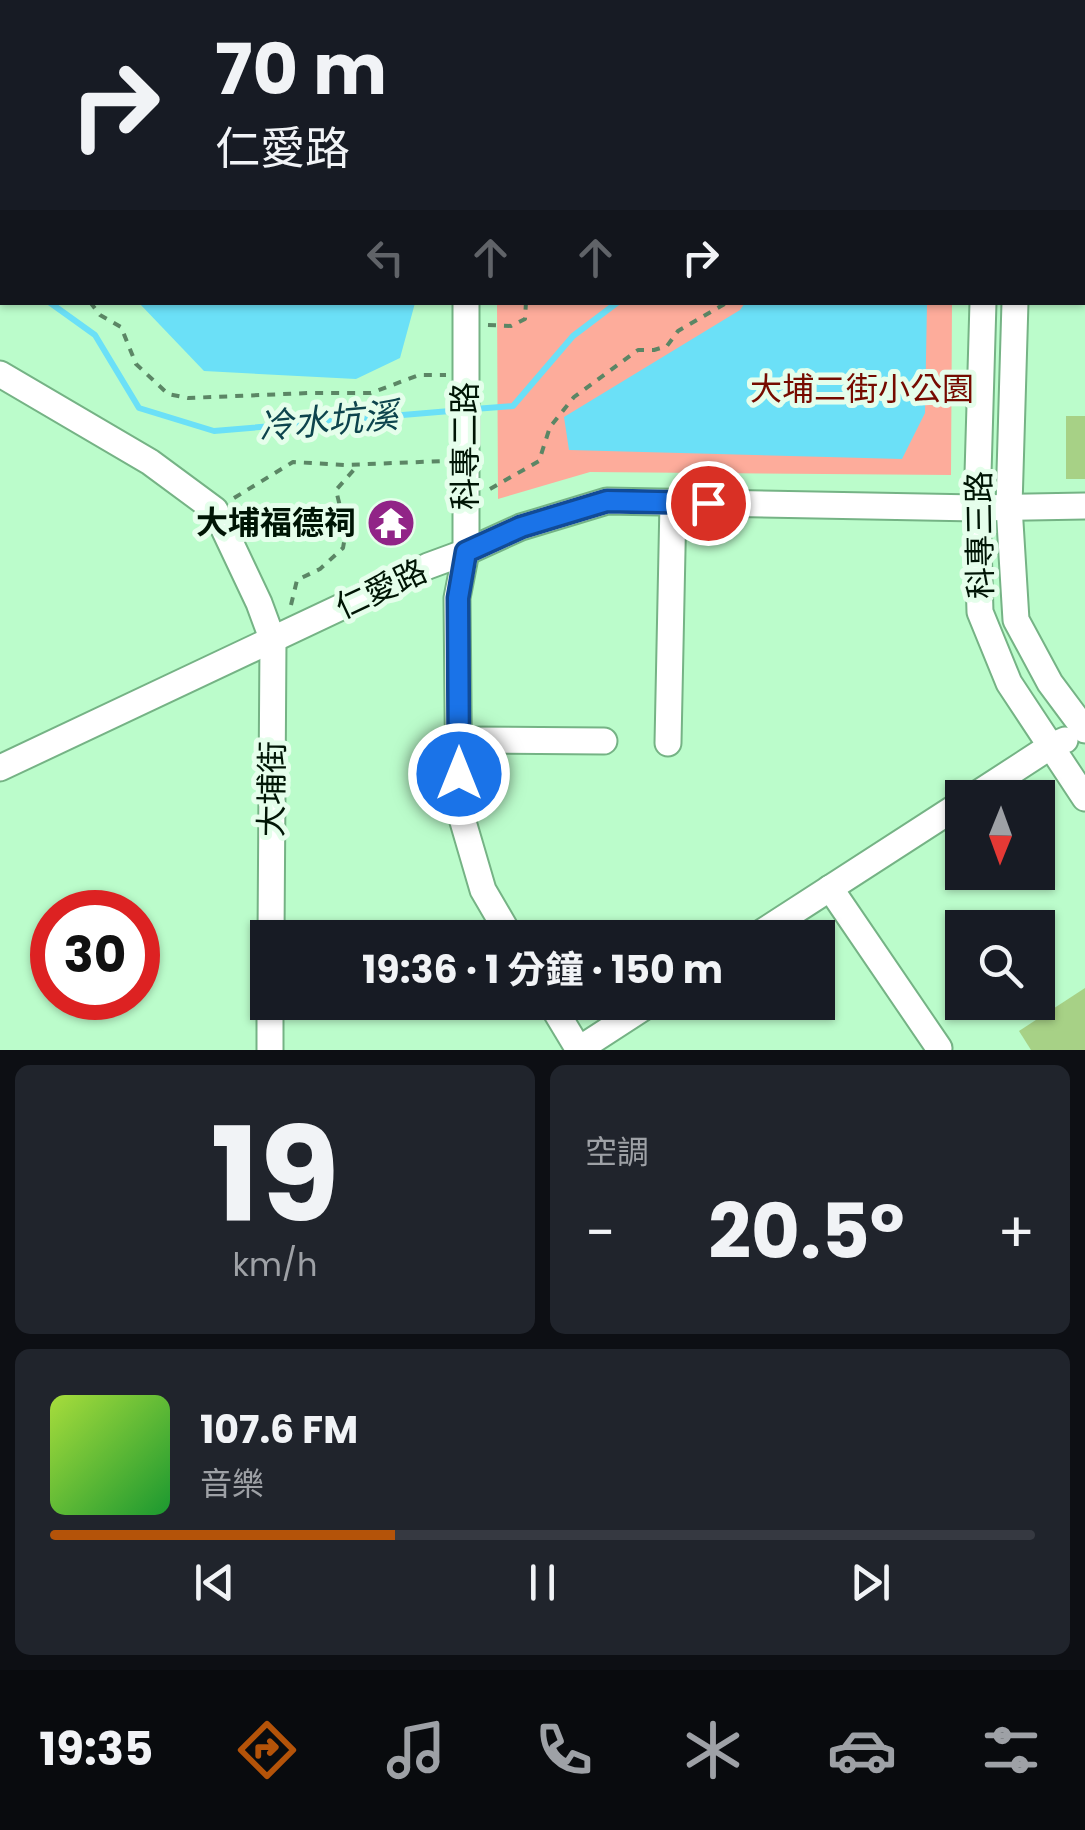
<!DOCTYPE html>
<html lang="zh-TW">
<head>
<meta charset="utf-8">
<style>
	:root { --surface:#171b24; --page:#20242c; --text:#f1f3f6; --muted:#9ea1a6; --line:#363941; --accent:#b45309 }
	body { margin:0; font-family:Poppins,"Noto Sans TC",sans-serif; background:var(--page); color:var(--text); height:100vh; display:flex; flex-direction:column; font-size:38px; white-space:nowrap }
	* { box-sizing:border-box; margin:0 }
	p { font-size:32px; color:var(--muted) }
	.icon { flex:none; width:55px; height:55px; fill:none; stroke:currentColor; stroke-width:2; stroke-linecap:round; stroke-linejoin:round }
	.map { position:relative; height:1050px; overflow:hidden }
	.side { display:flex; flex-direction:column; gap:15px; padding:15px; background:#0d0f14; flex:1 }
	.side>* { flex:none }
	.banner { position:absolute; left:0px; top:0px; width:1085px; height:305px; box-shadow:0 2px 8px #0004; background:#171b24; color:var(--text); overflow:hidden }
	.needle { width:65px; rotate:181deg }
	.buttons { position:absolute; left:945px; top:780px; display:grid; gap:20px }
	.buttons a { display:grid; place-items:center; width:110px; height:110px; border-radius:0px; background:var(--surface); box-shadow:0 2px 8px #0004; font-size:50px }
	.speed { position:absolute; left:30px; top:890px; display:flex; gap:20px; font-size:50px; font-weight:700; text-align:center }
	.speed>* { display:grid; place-content:center; width:130px; height:130px; border-radius:50%; background:var(--surface); box-shadow:0 2px 8px #0004; line-height:1 }
	.speed .limit { border:15px solid #d22; background:#fff; color:#111 }
	.pin { position:absolute; display:grid; place-items:center; width:85px; height:85px; color:#fff; margin:-42px; border:5px solid #fff; border-radius:50%; box-shadow:0 2px 10px #0007 }
	.me { position:absolute; width:110px; margin:-55px; rotate:0deg; stroke-linejoin:round; filter:drop-shadow(0 0 8px #0008) }
	.turn { display:flex; align-items:center; gap:35px; height:210px; padding:0 50px; font-size:45px }
	.turn .icon { width:130px; height:130px; stroke-width:2.5 }
	.turn b { display:block; font-size:70px; line-height:85px }
	.lanes { display:flex; align-items:center; height:95px; padding:0 50px; background:#0003; justify-content:center; gap:50px; direction:ltr }
	.lanes .off { opacity:.35 }
	.big { font-size:75px; font-weight:700; line-height:1.1 }
	.side .tile { flex:1; display:flex; flex-direction:column; justify-content:center; gap:15px; min-width:0; padding:0 35px; border-radius:15px; background:var(--page) }
	.side .dial { align-items:center; gap:0 }
	.dial b { font-size:130px; line-height:1 }
	.song { display:flex; align-items:center; gap:30px }
	.cover { width:120px; height:120px; border-radius:15px; background:linear-gradient(135deg,hsl(80 70% 55%),hsl(130 70% 35%)) }
	.played { height:10px; border-radius:5px; background:linear-gradient(90deg,var(--accent) 35%,var(--line) 35%) }
	.keys { display:flex; justify-content:space-around; direction:ltr }
	.heat { display:flex; justify-content:space-between; align-items:center; font-size:55px; direction:ltr }
	.side .tiles { flex:1; display:grid; gap:15px; grid-template-columns:1fr 1fr }
	.tile:last-child { grid-column:span 2 }
	.trip { position:absolute; left:250px; top:920px; width:585px; height:100px; border-radius:0px; background:var(--surface); box-shadow:0 2px 8px #0004; font-weight:700; line-height:100px; text-align:center }
	.tabs { display:flex; height:160px; justify-content:space-around; align-items:center; background:#090b0e; color:var(--muted) }
	.tabs .icon { width:70px; height:70px }
	.tabs .active { color:var(--accent) }
	.tabs b { font-size:45px; color:var(--text) }
	.map>svg:first-child { display:block }
</style>
</head>
<body>
<div class="map">
<svg width="1085" height="1050" viewBox="0 0 1085 1050">
	<rect width="100%" height="100%" fill="#bbfccb"/>
	<polygon fill="#fdac9b" points="497,303 952,303 951,475 590,472 498,499"/>
	<g fill="#6be0f7">
		<polygon points="415,303 400,358 356,379 204,371 139,303"/>
		<polygon points="745,303 927,303 925,413 902,459 569,450 564,417 740,310"/>
	</g>
	<g fill="none" stroke-linecap="round" stroke-linejoin="round">
		<g stroke="#6be0f7" stroke-width="6">
			<polyline points="924,2 932,0"/>
			<polyline points="0,267 2,269"/>
			<polyline points="49,302 95,335 139,408 214,431 462,410"/>
			<polyline points="474,409 513,406 573,336 618,302"/>
		</g>
	</g>
	<g fill="#a7d186">
		<rect x="1066" y="416" width="19" height="63"/>
		<polygon points="1085,988 1085,1050 1031,1050 1019,1031"/>
	</g>
	<g fill="none" stroke-linecap="round" stroke-linejoin="round">
		<g stroke="#75b385" stroke-width="29">
			<g id="minor">
				<polyline points="471,2 471,0"/>
				<polyline points="989,2 989,0"/>
				<polyline points="1021,2 1021,0"/>
				<polyline points="1082,165 1085,165"/>
				<polyline points="466,302 466,552 457,598 459,808 483,890 511,938"/>
				<polyline points="983,302 977,508 980,612 1009,683 1085,798"/>
				<polyline points="1015,302 1009,506 1016,620 1050,683 1085,730"/>
				<polyline points="0,374 150,462 215,510 259,603 273,641 271,938"/>
				<polyline points="459,740 604,741"/>
				<polyline points="668,743 673,502"/>
				<polyline points="0,768 428,566 466,552 521,527 607,501 977,508 1085,506"/>
				<polyline points="971,798 1051,746 1065,740"/>
				<polyline points="830,888 939,1048"/>
				<polyline points="753,938 962,803"/>
				<polyline points="550,1002 579,1050"/>
				<polyline points="270,1050 270,1002"/>
				<polyline points="578,1050 652,1002"/>
			</g>
		</g>
		<g stroke="#5b8665" stroke-width="4" stroke-dasharray="8 8" stroke-linecap="butt">
			<polyline points="781,2 782,0"/>
			<polyline points="1082,6 1085,4"/>
			<polyline points="90,302 100,315 121,327 136,364 168,394 188,398 310,393 371,393 419,375 446,375"/>
			<polyline points="488,325 511,326 525,319 526,302"/>
			<polyline points="490,489 539,461 550,427 574,397 638,350 654,350 667,346 678,331 728,302"/>
			<polyline points="234,498 293,462 345,465 444,461"/>
			<polyline points="291,605 297,580 320,569 343,548 346,531 336,490 358,465"/>
		</g>
		<use href="#minor" stroke="#fff" stroke-width="25"/>
	</g>
	<g fill="none" stroke-linecap="round" stroke-linejoin="round">
		<g stroke="#114b97" stroke-width="25">
			<polyline id="route" points="459,774 458,598 466,552 521,527 607,501 708,503"/>
		</g>
		<use href="#route" stroke="#1a73e8" stroke-width="18"/>
	</g>
	<defs>
		<g id="temple-disc" transform="scale(2.5)"><circle r="9.5" fill="#912487" stroke="#e5feeb"/><path d="M0-6L5-2H3V0L6.5 2.5H4V6H1.5V3h-3V6H-4V2.5H-6.5L-3 0V-2H-5Z" fill="#fff"/></g>
	</defs>
	<g fill-rule="evenodd">
		<use href="#temple-disc" x="391" y="523"/>
	</g>
	<g text-anchor="middle" stroke-width="10" stroke-linejoin="round" paint-order="stroke">
		<g font-size="32" fill="#760b00" stroke="#e5feeb">
			<text x="862" y="400">大埔二街小公園</text>
		</g>
		<g font-size="32" fill="#001505" stroke="#e5feeb">
			<text transform="translate(465 446) rotate(-90)" y="11">科專二路</text>
			<text transform="translate(980 535) rotate(-91)" y="11">科專三路</text>
			<text transform="translate(381 589) rotate(-25)" y="11">仁愛路</text>
			<text transform="translate(272 789) rotate(-89)" y="11">大埔街</text>
		</g>
		<g font-size="32" font-weight="bold" fill="#001505" stroke="#e5feeb" text-anchor="end">
			<text x="356" y="534">大埔福德祠</text>
		</g>
		<g font-size="35" font-style="italic" fill="#0d444d" stroke="#e5feeb">
			<text transform="translate(328 421) rotate(-5)" y="12">冷水坑溪</text>
		</g>
	</g>
</svg>
<div class="buttons">
<a><svg class="needle" viewBox="-14 -14 28 28"><path d="M0-13l5 13h-10z" fill="#e53935"/><path d="M0 13l5-13h-10z" fill="#9ea1a6"/></svg></a>
<a><svg class="icon" aria-label="search" viewBox="0 0 24 24"><circle cx="10" cy="10" r="6"/><path d="M15 15l6 6"/></svg></a>
</div>
<div class="speed"><div class="limit">30</div></div>
<div class="pin" style="left:708px;top:503px;background:#d93025"><svg class="icon" aria-label="arrive" viewBox="0 0 24 24"><path d="M6 21V4h12l-3 4 3 4H6"/></svg></div>
<svg class="me" style="left:459px;top:774px" viewBox="-20 -20 40 40"><circle r="17" fill="#1a73e8" stroke="#fff" stroke-width="3"/><path d="M0-11L8 9 0 5-8 9z" fill="#fff"/></svg>
<div class="trip">19:36 · 1 分鐘 · 150 m</div>
<div class="banner">
<div class="turn"><svg class="icon" aria-label="right" viewBox="0 0 24 24"><path d="M7 20v-9h11M14 6l5 5-5 5"/></svg><div><b>70 m</b>仁愛路</div></div>
<div class="lanes"><svg class="icon off" aria-label="left" viewBox="0 0 24 24"><path d="M17 20v-9H6M10 6l-5 5 5 5"/></svg><svg class="icon off" aria-label="ahead" viewBox="0 0 24 24"><path d="M12 20V5M6 11l6-6 6 6"/></svg><svg class="icon off" aria-label="ahead" viewBox="0 0 24 24"><path d="M12 20V5M6 11l6-6 6 6"/></svg><svg class="icon" aria-label="right" viewBox="0 0 24 24"><path d="M7 20v-9h11M14 6l5 5-5 5"/></svg></div>
</div>
</div>
<section class="side">
<div class="tiles">
<div class="tile dial"><b>19</b><p>km/h</p></div>
<div class="tile"><p>空調</p>
<div class="heat"><a>−</a><b class="big">20.5°</b><a>+</a></div>
</div>
<div class="tile">
<div class="song"><i class="cover"></i><div><b>107.6 FM</b><p>音樂</p></div></div>
<div class="played"></div>
<div class="keys"><svg class="icon" aria-label="previous" viewBox="0 0 24 24"><path d="M18 5L8 12l10 7zM5 5v14"/></svg><svg class="icon" aria-label="pause" viewBox="0 0 24 24"><path d="M8 5v14M16 5v14"/></svg><svg class="icon" aria-label="next" viewBox="0 0 24 24"><path d="M6 5l10 7-10 7zM19 5v14"/></svg></div>
</div>
</div>
</section>
<nav class="tabs">
<b>19:35</b>
<svg class="icon active" aria-label="directions" viewBox="0 0 24 24"><path d="M12 3l9 9-9 9-9-9zM9 14v-3h6M13 9l2 2-2 2"/></svg>
<svg class="icon" aria-label="music" viewBox="0 0 24 24"><path d="M9 18V5l10-2v13"/><circle cx="6" cy="18" r="3"/><circle cx="16" cy="16" r="3"/></svg>
<svg class="icon" aria-label="phone" viewBox="0 0 24 24"><path d="M5 4h4l2 5-3 2q2 4 5 5l2-3 5 2v4C11 20 4 13 5 4z"/></svg>
<svg class="icon" aria-label="climate" viewBox="0 0 24 24"><path d="M12 3v18M4 7l16 10M4 17L20 7"/></svg>
<svg class="icon" aria-label="car" viewBox="0 0 24 24"><path d="M5 17H2v-5l4-1 3-4h7l3 4 3 1v5h-3M9 17h6M6 11h13"/><circle cx="7" cy="17" r="2"/><circle cx="17" cy="17" r="2"/></svg>
<svg class="icon" aria-label="filters" viewBox="0 0 24 24"><path d="M4 7h16M4 17h16"/><circle cx="9" cy="7" r="2"/><circle cx="15" cy="17" r="2"/></svg>
</nav>
</body>
</html>
